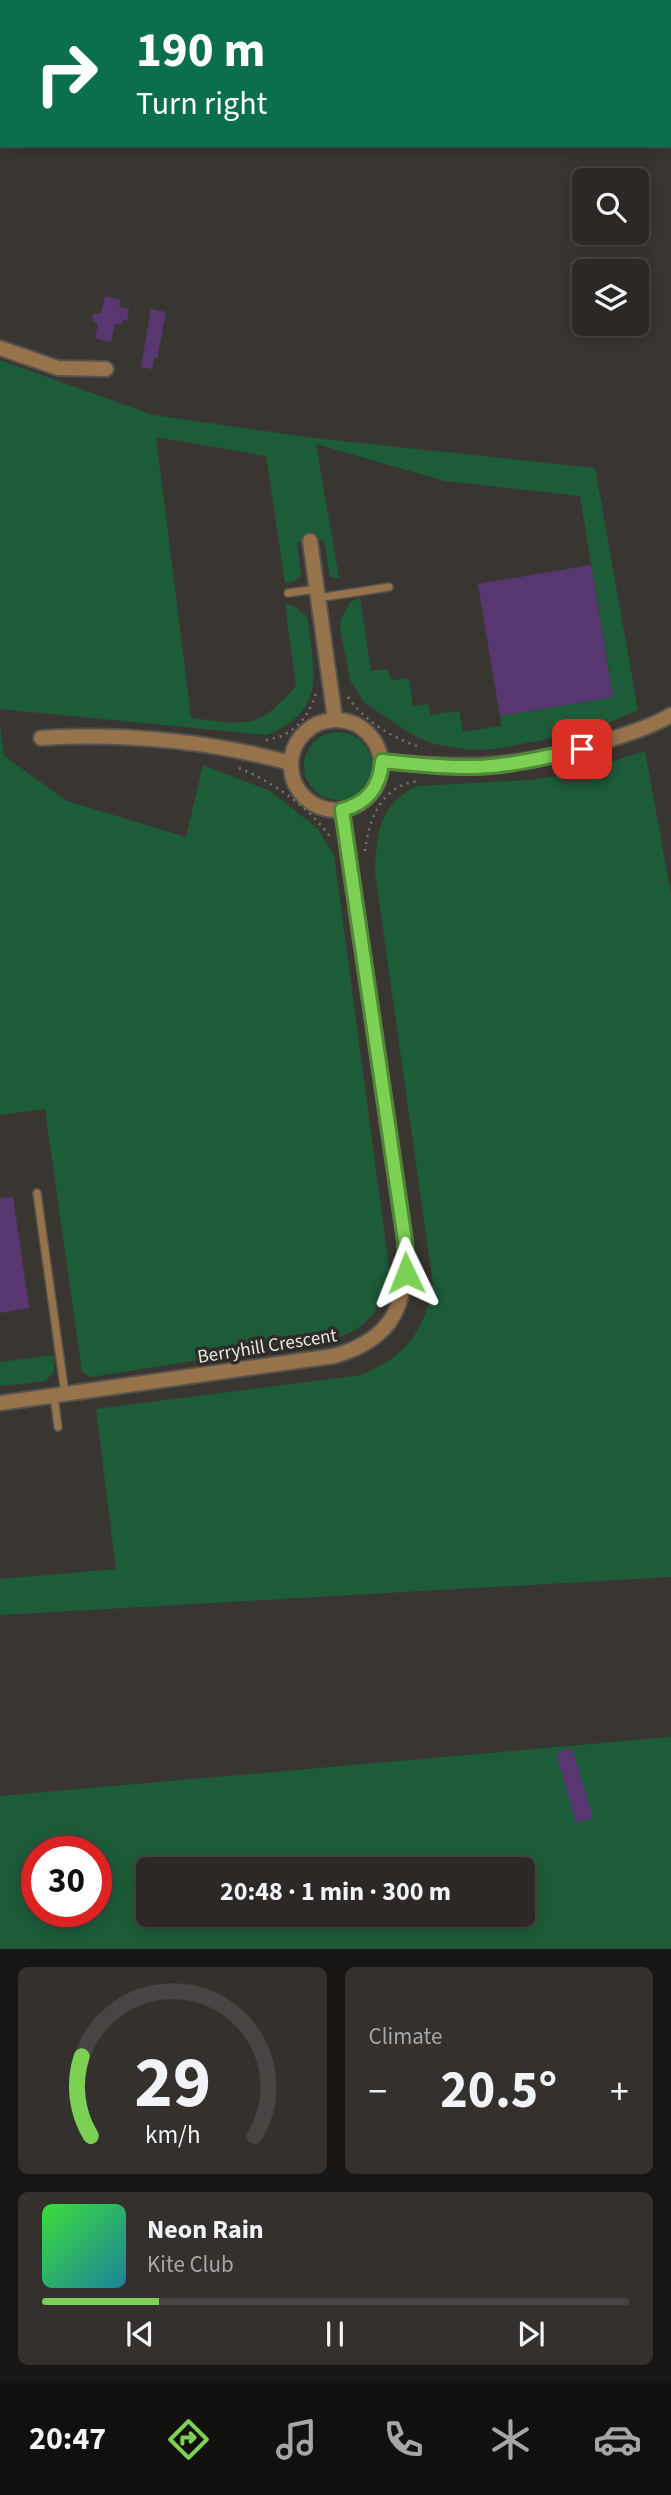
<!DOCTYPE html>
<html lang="en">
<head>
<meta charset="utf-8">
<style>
	:root { --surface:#2b2826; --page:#33302e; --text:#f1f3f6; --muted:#a6a6a7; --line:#474443; --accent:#7cd155 }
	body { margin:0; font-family:"Source Sans 3",sans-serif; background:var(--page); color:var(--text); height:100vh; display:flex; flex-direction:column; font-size:26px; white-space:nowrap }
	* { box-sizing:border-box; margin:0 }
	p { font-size:23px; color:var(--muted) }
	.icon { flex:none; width:38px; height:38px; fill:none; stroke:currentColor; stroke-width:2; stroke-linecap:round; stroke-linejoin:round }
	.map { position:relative; height:1949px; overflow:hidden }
	.panel { display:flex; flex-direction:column; gap:18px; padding:18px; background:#181615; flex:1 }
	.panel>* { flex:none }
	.banner { position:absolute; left:0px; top:0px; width:672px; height:147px; box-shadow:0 4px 18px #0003,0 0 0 2px var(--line); background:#0b6e4f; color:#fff; overflow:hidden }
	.tools { position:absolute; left:572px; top:168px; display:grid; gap:14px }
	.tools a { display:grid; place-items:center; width:77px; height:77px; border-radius:10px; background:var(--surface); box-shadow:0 4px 18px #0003,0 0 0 2px var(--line); font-size:35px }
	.speed { position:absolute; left:21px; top:1836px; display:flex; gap:14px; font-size:35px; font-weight:700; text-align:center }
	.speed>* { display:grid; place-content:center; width:91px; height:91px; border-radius:50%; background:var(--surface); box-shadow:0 4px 18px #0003,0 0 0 2px var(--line); line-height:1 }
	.speed .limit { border:10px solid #d22; background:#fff; color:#111 }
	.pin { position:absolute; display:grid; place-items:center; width:60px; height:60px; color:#fff; margin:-30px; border-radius:14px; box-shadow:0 4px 10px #0006 }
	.me { position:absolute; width:77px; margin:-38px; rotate:358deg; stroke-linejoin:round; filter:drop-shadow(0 0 5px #0008) }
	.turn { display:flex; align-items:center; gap:24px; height:147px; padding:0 21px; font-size:32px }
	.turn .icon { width:91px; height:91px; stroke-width:2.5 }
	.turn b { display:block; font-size:49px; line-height:60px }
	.big { font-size:52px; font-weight:700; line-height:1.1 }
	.panel .card { flex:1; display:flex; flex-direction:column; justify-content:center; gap:10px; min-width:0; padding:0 24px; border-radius:10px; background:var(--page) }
	.panel .dial { align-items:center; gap:0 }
	.dial svg { height:182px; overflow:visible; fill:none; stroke:var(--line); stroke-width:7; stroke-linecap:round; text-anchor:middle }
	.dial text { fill:var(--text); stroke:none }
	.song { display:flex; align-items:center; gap:21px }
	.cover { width:84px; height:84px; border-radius:10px; background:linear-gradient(135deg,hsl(120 70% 55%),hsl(190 70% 35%)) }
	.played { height:7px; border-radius:4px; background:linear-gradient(90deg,var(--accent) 20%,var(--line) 20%) }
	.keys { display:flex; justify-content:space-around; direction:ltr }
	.heat { display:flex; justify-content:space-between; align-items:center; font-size:38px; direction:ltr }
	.panel .tiles { flex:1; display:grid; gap:18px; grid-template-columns:1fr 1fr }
	.card:last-child { grid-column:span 2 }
	.trip { position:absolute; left:136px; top:1857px; width:399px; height:70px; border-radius:10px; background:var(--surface); box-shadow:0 4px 18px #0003,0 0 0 2px var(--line); font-weight:700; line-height:70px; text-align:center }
	.tabs { display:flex; height:112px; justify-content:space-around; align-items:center; background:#11100f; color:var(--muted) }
	.tabs .icon { width:49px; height:49px }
	.tabs .selected { color:var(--accent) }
	.tabs b { font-size:32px; color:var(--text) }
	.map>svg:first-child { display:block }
</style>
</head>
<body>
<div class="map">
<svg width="671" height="1949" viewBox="0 0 671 1949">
	<rect width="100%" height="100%" fill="#393632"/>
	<g fill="#1d5c39" fill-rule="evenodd">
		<path d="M0 360 153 415 314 438 595 468 638 710 587 732 495 749 471 750 433 744 411 734 365 703 350 680 340 628 341 619 350 602 360 598 371 671 388 669 391 681 409 678 413 706 428 704 430 715 459 711 463 732 501 726 500 716 613 697 580 496 445 481 316 444 339 578 330 577 324 540 297 543 301 576 293 582 285 583 266 456 156 437 191 718C247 724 256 732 296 686L285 604 294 606 307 617C314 670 328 710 267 735L0 709Z"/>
		<path d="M0 727 4 756 67 801 186 837 203 765 270 791 317 828 334 855 390 1275C385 1282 384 1288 382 1296 373 1323 354 1333 328 1340L91 1377 82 1372 45 1109 0 1115Z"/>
		<circle cx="338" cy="766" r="34"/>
		<path d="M645 751 671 894V1577L0 1615V1579L116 1569 96 1409 361 1375C407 1356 424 1332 433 1284L375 872C377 832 379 805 417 786L530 780 576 773Z"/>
		<polygon points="54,1355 54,1371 46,1381 0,1386 0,1362"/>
		<path d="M671 1737V1949H0V1796ZM37 1852H96V1911H37ZM149 1869H523V1914H149Z"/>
	</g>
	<g fill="#583771">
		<polygon points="105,296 121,300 119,307 129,309 127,321 123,320 121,325 115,324 111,342 95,338 98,324 92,320 93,314 101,313"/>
		<polygon points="151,309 166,312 157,359 154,358 152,369 141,367"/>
		<polygon points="591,565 613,697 500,716 478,584"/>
		<polygon points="13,1197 29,1308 0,1313 0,1198"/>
		<polygon points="572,1748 593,1818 576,1823 556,1753"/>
	</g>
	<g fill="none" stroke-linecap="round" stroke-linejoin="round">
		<g stroke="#55524e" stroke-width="10">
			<g id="service">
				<polyline points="288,593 317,589"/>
				<polyline points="318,598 389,587"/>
				<polyline points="37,1193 65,1394"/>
				<polyline points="54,1396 58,1427"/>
			</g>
		</g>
		<g stroke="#55524e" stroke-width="18">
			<g id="minor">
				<polyline points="0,348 58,368 106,369"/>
				<polyline points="310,541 335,719"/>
				<circle cx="336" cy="765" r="45"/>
				<path d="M41 738C126 733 209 741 291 763"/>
				<path d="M382 761C468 770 528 767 611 739 631 733 653 726 671 715"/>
				<path d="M0 1403 334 1356C397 1338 407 1302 405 1241L342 810"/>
			</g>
		</g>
		<g stroke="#767370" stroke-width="2.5" stroke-dasharray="2 5" stroke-linecap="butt">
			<path d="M348 697C366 723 393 738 422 748"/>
			<path d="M266 740C293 736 308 719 316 693"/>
			<path d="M239 768C273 782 309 807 330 837"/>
			<path d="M365 851C369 818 382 784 420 781"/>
		</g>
		<use href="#service" stroke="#96734a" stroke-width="7"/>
		<use href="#minor" stroke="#96734a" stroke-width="14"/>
	</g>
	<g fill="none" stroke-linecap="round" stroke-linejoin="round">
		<g stroke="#518837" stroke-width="18">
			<path id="route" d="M406 1273 405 1241 342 810C367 803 380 788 382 761 413 764 443 768 475 767 511 766 547 757 582 749"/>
		</g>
		<use href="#route" stroke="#7cd155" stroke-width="12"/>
	</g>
	<g text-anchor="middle" stroke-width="7" stroke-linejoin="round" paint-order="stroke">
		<g font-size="19" fill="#e7e4e2" stroke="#2f2c28">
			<text transform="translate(267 1345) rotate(-9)" y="7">Berryhill Crescent</text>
		</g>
	</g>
</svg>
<div class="tools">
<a><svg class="icon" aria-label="search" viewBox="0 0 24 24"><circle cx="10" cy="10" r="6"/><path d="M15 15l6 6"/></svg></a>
<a><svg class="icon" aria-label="layers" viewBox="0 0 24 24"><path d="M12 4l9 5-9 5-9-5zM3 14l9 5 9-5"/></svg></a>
</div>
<div class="speed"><div class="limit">30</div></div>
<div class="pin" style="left:582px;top:749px;background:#d93025"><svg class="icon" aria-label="arrive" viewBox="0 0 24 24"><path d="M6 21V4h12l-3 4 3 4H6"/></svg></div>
<svg class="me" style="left:406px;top:1273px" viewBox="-20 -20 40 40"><path d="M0-17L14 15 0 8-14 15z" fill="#7cd155" stroke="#fff" stroke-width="4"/></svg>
<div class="trip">20:48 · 1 min · 300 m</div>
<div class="banner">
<div class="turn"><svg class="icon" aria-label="right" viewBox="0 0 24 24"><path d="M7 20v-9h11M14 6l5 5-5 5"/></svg><div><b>190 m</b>Turn right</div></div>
</div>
</div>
<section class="panel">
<div class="tiles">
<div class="card dial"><svg viewBox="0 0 100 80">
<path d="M14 69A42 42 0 1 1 86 69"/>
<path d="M14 69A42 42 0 0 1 10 34" stroke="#7cd155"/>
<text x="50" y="56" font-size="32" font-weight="700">29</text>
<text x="50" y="72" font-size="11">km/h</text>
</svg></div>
<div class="card"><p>Climate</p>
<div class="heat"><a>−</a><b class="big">20.5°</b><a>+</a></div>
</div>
<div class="card">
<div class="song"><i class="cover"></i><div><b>Neon Rain</b><p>Kite Club</p></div></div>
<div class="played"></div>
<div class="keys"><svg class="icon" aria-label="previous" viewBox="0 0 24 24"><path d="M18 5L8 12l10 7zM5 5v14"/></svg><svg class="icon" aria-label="pause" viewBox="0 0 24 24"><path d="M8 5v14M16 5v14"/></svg><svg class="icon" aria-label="next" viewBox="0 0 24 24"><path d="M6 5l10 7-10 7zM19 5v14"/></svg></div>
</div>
</div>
</section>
<nav class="tabs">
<b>20:47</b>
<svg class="icon selected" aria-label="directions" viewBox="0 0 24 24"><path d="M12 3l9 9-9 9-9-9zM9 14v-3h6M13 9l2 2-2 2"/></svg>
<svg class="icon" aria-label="music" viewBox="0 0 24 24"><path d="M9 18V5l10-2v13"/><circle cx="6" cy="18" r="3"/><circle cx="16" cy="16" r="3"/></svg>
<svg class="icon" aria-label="phone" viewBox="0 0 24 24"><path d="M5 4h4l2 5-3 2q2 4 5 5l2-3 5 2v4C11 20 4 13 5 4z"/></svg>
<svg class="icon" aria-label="climate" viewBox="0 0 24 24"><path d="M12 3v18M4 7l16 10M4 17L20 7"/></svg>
<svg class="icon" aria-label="car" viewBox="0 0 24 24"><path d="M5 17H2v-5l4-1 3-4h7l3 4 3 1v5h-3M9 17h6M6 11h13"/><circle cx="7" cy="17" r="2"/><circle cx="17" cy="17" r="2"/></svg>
</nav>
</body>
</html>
